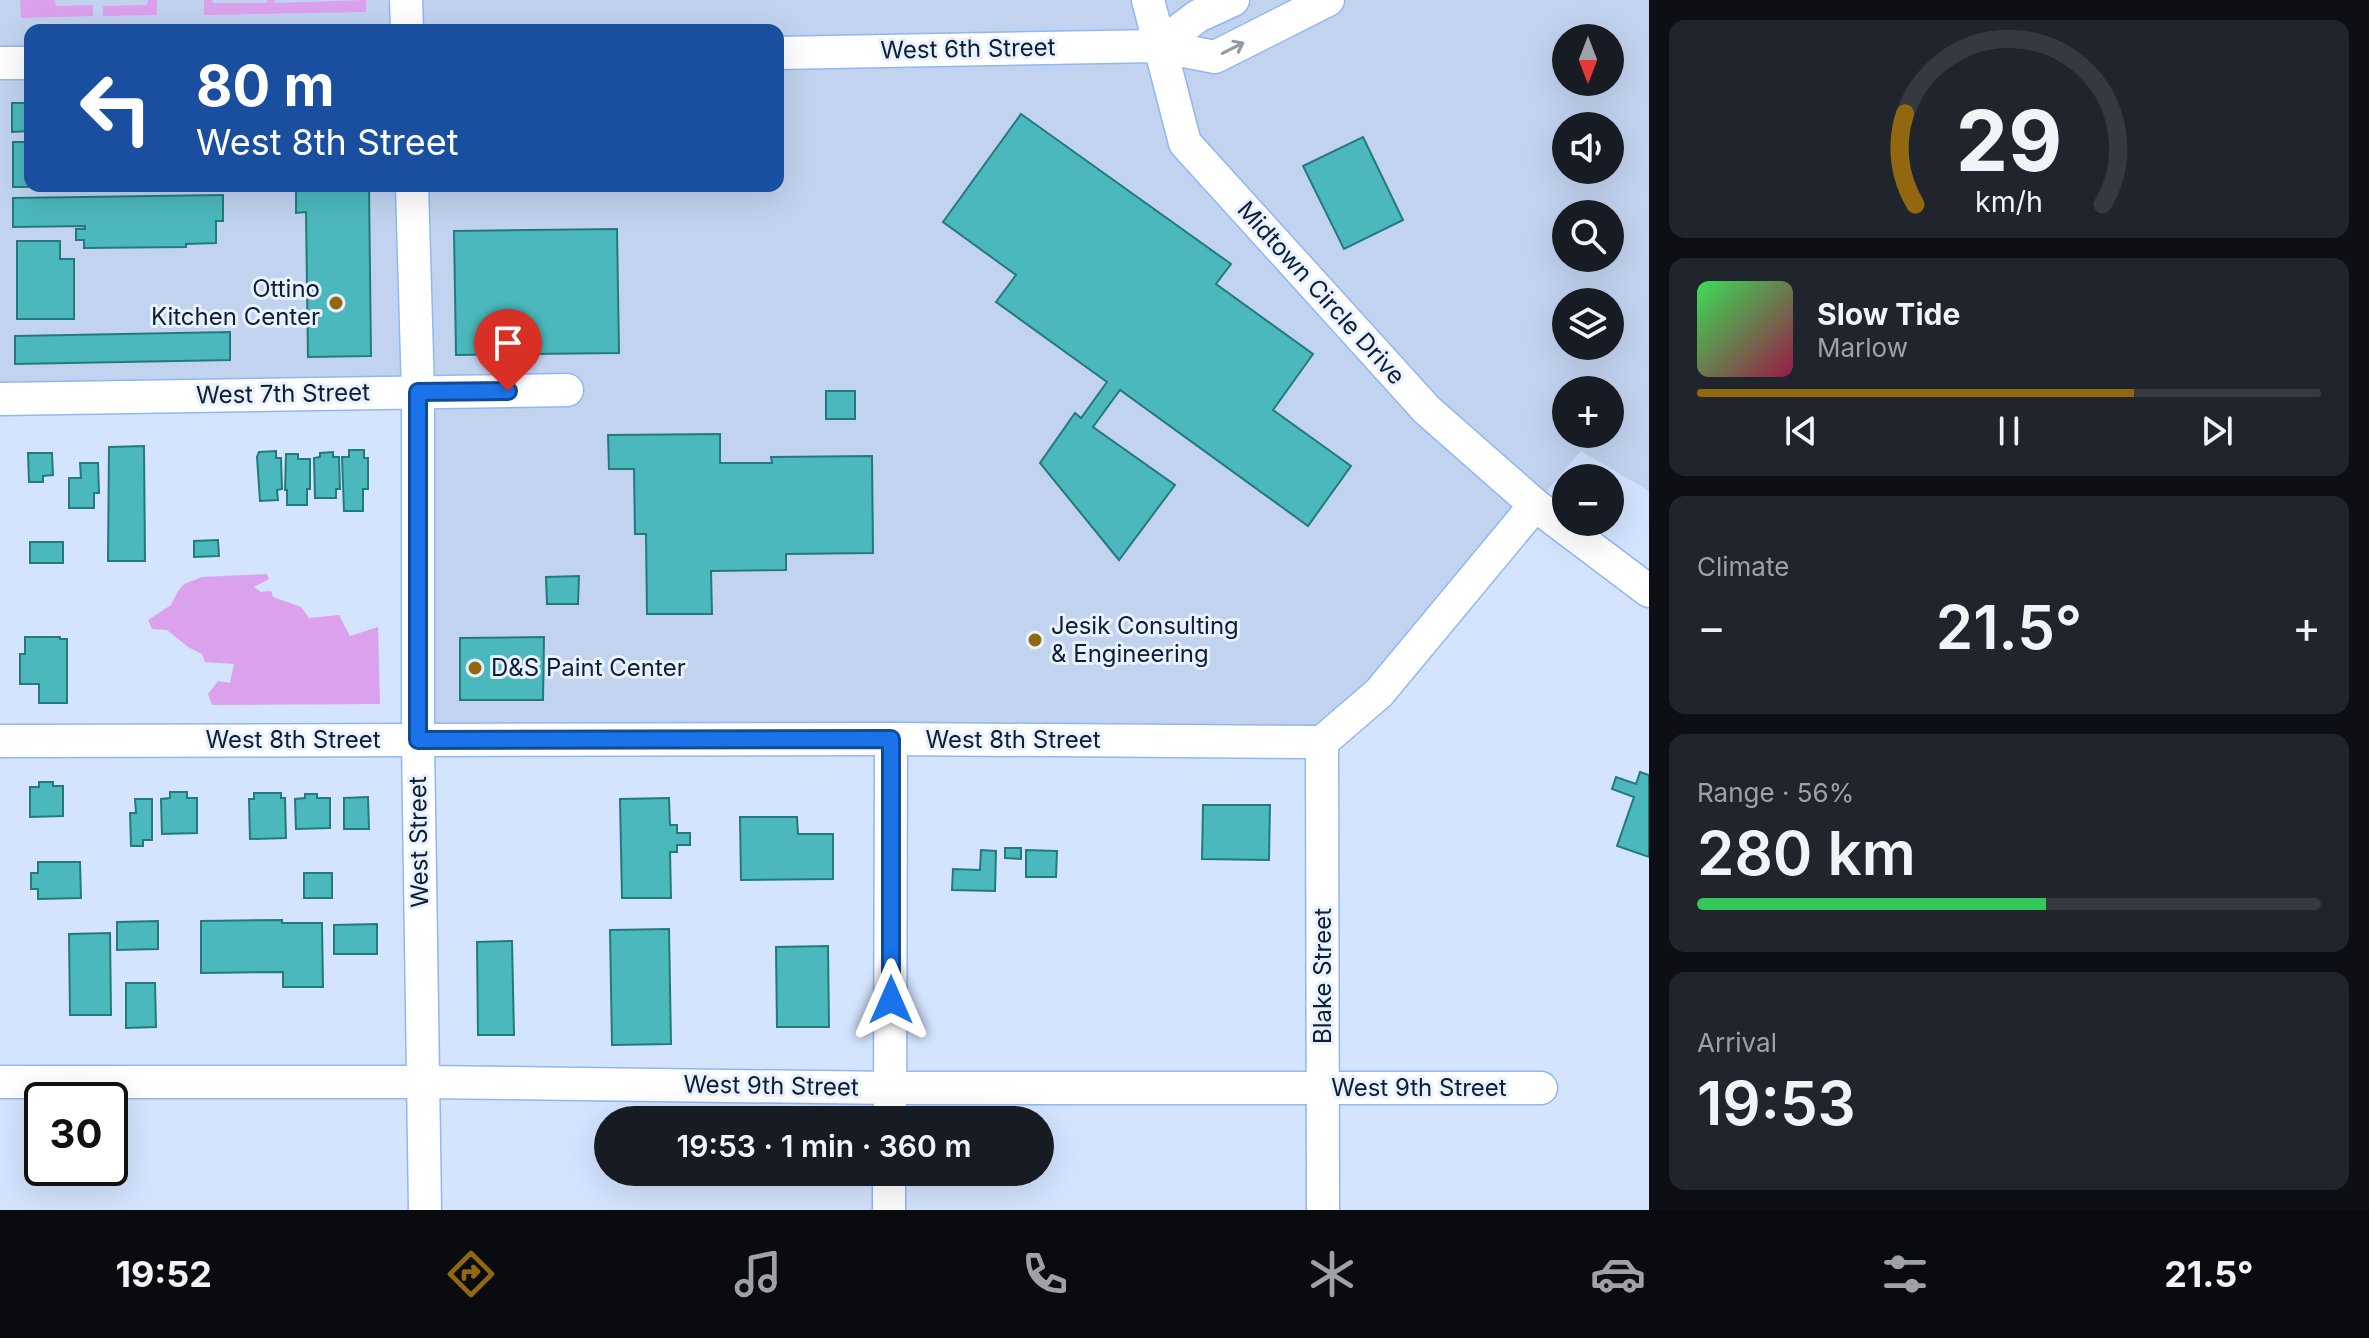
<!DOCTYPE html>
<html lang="en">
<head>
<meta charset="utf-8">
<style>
	:root { --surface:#171b24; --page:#20242c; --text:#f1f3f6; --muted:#9ea1a6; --line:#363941; --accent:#916710 }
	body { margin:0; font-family:Inter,sans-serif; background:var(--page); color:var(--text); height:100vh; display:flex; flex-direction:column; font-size:30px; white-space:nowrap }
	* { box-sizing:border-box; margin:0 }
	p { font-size:26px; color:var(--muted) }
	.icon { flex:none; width:44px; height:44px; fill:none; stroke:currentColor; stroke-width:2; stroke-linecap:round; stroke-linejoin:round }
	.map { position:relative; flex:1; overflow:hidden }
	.drawer { display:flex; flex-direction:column; gap:20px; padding:20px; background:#0d0f14; width:720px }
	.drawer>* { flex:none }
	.hud { position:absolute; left:24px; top:24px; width:760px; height:168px; border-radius:16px; box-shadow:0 8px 32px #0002; background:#1a4fa0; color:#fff; overflow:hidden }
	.needle { width:52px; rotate:180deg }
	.fabs { position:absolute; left:1552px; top:24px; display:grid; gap:16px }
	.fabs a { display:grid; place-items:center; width:72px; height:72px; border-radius:50%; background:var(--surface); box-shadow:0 8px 32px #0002; font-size:40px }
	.speed { position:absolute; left:24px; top:1082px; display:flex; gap:16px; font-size:40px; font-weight:700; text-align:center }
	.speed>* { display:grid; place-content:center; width:104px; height:104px; border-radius:50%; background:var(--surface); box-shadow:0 8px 32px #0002; line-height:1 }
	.speed .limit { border:4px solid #111; border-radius:12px; background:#fff; color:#111 }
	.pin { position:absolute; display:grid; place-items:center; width:68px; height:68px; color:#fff; margin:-82px -34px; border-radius:50% 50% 50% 0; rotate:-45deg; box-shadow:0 0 8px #0007 }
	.pin .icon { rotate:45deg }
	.me { position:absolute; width:88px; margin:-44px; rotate:0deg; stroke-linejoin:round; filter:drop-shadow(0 0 6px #0008) }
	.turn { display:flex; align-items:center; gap:28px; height:168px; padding:0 40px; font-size:36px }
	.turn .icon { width:104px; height:104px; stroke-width:2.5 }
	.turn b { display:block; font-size:56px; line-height:68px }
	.big { font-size:60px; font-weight:600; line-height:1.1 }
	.drawer .card { flex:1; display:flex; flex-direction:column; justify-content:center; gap:12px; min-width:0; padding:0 28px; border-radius:16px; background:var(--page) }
	.drawer .dial { align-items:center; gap:0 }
	.dial svg { height:208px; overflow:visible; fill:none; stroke:var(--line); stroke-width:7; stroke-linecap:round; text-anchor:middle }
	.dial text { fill:var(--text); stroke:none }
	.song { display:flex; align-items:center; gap:24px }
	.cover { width:96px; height:96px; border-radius:12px; background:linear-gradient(135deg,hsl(130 70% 55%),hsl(340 70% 35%)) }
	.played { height:8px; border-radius:4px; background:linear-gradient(90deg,var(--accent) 70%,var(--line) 70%) }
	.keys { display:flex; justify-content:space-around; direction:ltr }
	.heat { display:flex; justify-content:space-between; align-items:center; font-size:44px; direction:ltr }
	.charge { height:12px; border-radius:6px; background:linear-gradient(90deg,#34c759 56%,var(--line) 0) }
	.trip { position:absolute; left:594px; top:1106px; width:460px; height:80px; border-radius:40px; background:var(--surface); box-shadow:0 8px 32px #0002; font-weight:600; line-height:80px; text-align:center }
	.tabs { display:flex; height:128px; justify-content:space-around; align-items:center; background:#090b0e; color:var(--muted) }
	.tabs .icon { width:56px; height:56px }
	.tabs .selected { color:var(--accent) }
	.tabs b { font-size:36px; color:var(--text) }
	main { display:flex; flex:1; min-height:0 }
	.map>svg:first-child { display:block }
</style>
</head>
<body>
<main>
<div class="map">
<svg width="1649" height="1210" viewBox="0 0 1649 1210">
	<rect width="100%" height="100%" fill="#d4e4fe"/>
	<path fill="#c2d3ef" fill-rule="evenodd" d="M0 0H1649V491L1581 451 1535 505 1322 742 418 740V392L0 399ZM30 30H778V186H30ZM1566 38H1610V82H1566ZM1566 126H1610V170H1566ZM1566 214H1610V258H1566ZM1566 302H1610V346H1566ZM1566 390H1610V434H1566Z"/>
	<g fill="#dca1ec">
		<polygon points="20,0 55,0 56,6 93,5 93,16 21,18"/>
		<polygon points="148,0 157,0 157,15 103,16 103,6 147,5"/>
		<polygon points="204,0 212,0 213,3 267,3 267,0 275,0 275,3 366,0 366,12 204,15"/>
		<polygon points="267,574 269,579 254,587 261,592 271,591 273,597 301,607 309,618 339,615 350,636 378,627 380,704 212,705 208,694 218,681 230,683 234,664 205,662 202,654 188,647 167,630 152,629 148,620 171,605 178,591 184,584 202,577"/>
	</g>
	<g fill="#4bb8bd" stroke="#24797d" stroke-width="2">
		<polygon points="12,103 30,103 30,131 12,132"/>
		<polygon points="1021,114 1231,264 1216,284 1313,354 1273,410 1351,466 1308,526 1120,390 1093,427 1175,485 1119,560 1040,463 1075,413 1081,418 1107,382 996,302 1016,275 943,222"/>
		<polygon points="1363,137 1403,220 1344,249 1303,166"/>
		<polygon points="13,142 30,142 30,186 133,186 13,187"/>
		<polygon points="256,186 369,186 371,356 308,357 306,212 296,213 296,189 256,189"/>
		<polygon points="223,195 223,221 216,221 216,243 186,244 186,247 84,248 84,240 76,240 76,229 85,229 85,226 13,227 13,198"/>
		<polygon points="617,229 619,353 456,355 454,231"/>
		<polygon points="17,241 60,241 60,259 74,259 74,319 17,319"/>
		<polygon points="230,332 230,360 15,364 15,336"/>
		<rect x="826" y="391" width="29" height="28"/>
		<polygon points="720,434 720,463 772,463 771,457 872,456 873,553 786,554 786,570 711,571 712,614 647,614 646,534 635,534 634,469 609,469 608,435"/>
		<polygon points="144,446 145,561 108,561 109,447"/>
		<polygon points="349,450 364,450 364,458 368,458 368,489 363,489 363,511 344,511 342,457 349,457"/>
		<polygon points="276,451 276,458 281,458 282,489 277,490 278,500 260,501 257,457 259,452"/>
		<polygon points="333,452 333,457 339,457 340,489 336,489 336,498 315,498 314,458 320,457 320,453"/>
		<polygon points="28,453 52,453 53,475 43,476 43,482 29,482"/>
		<polygon points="286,454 298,454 298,459 310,459 310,489 307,489 307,505 287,505 287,490 285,490"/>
		<polygon points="80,463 98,463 99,493 94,493 94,508 69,508 69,478 81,478"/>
		<polygon points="218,540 219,556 194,557 194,541"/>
		<rect x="30" y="542" width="33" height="21"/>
		<polygon points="579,576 578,604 547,604 546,577"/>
		<polygon points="25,637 60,637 60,639 67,639 67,703 39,703 39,684 20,684 20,654 25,654"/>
		<polygon points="544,637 543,700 460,700 460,638"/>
		<polygon points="1640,772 1649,775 1649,857 1617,846 1634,797 1612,789 1616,777 1636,784"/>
		<polygon points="39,782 53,782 53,786 63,786 63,816 30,817 30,787 39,787"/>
		<polygon points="170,792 187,792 187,798 197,798 197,833 162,834 161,799 170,798"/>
		<polygon points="254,793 281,793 281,798 285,798 286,838 250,839 249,799 254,799"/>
		<polygon points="305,794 317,794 317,798 330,798 330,828 296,829 295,799 305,798"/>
		<polygon points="368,797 369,829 344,829 344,798"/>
		<polygon points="669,798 670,825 677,825 677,833 690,833 690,845 677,845 677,852 670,852 671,898 622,898 620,799"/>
		<polygon points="135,799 152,799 152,840 143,840 143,846 131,846 130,813 136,813"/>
		<polygon points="1203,805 1270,805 1269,860 1202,859"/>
		<polygon points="740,817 797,817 798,834 833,834 833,879 741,880"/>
		<polygon points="1005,848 1021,848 1021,859 1005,858"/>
		<polygon points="981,850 996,851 995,891 952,890 953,869 980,870"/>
		<polygon points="1026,850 1057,851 1056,877 1026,877"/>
		<polygon points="38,862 80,862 81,898 38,899 38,889 31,889 31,873 38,873"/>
		<rect x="304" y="873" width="28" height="25"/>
		<polygon points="282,920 282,923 322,923 323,987 283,987 283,972 201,973 201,921"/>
		<polygon points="158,921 158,949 117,950 117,922"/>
		<polygon points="377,924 377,954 334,954 334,925"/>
		<polygon points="669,929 671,1044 612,1045 610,930"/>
		<polygon points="110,933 111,1015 70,1015 69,934"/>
		<polygon points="512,941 514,1035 478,1035 477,942"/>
		<polygon points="828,946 829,1027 777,1027 776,947"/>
		<polygon points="126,983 155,983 156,1027 126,1028"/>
	</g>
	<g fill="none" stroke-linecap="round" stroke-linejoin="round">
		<g stroke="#8fb7f4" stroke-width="35">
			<g id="minor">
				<polyline points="406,0 407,30"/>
				<polyline points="1148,0 1185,143 1427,410 1535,505 1649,591"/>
				<polyline points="1158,46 1198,16 1233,0"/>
				<polyline points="778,53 1158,46 1215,57 1328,0"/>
				<polyline points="0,63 30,63"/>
				<polyline points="412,186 418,392 418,740 425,1210"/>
				<polyline points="0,399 567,390"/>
				<polyline points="0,741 891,739 1322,742 1379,693 1535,505"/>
				<polyline points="1322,742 1323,1210"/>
				<polyline points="0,1082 423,1082 890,1088 1541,1088"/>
				<polyline points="890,1120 891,739"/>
				<polyline points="889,1210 889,1172"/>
			</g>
		</g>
		<use href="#minor" stroke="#fff" stroke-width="32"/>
	</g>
	<defs><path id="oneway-shaft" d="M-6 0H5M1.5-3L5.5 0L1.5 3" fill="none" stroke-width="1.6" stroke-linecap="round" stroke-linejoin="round" transform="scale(2)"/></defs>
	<use stroke="#939aa4" href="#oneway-shaft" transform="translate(1233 48) rotate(-27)"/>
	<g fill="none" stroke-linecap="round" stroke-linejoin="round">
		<g stroke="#114b97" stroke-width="20">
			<polyline id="route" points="508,391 418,392 418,740 891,739 891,1000"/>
		</g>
		<use href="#route" stroke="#1a73e8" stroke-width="14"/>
	</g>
	<g fill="#916710" stroke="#e8f1fe" stroke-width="3">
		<circle cx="336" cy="303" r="8"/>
		<circle cx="1035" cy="640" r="8"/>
		<circle cx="475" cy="668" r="8"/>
	</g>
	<g text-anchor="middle" stroke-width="6" stroke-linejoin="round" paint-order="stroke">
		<g font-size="24" fill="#0f1e35" stroke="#e8f1fe">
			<text transform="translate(968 49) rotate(-1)" y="8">West 6th Street</text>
			<text transform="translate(1321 293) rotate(48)" y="8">Midtown Circle Drive</text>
			<text transform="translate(283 394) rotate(-1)" y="8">West 7th Street</text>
			<text x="293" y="748">West 8th Street</text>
			<text x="1013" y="748">West 8th Street</text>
			<text transform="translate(419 842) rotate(-91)" y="8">West Street</text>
			<text transform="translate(1323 976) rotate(-90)" y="8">Blake Street</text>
			<text transform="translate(771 1086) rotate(1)" y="8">West 9th Street</text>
			<text x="1419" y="1096">West 9th Street</text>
		</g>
		<g font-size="24" fill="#0f1e35" stroke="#e8f1fe" text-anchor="start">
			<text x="320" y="297" text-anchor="end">Ottino<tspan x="320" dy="28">Kitchen Center</tspan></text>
			<text x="1051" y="634">Jesik Consulting<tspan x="1051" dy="28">&amp; Engineering</tspan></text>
			<text x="491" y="676">D&amp;S Paint Center</text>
		</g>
	</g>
</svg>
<div class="fabs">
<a><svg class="needle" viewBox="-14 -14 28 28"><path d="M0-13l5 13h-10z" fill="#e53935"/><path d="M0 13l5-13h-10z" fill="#9ea1a6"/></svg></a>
<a><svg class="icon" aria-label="sound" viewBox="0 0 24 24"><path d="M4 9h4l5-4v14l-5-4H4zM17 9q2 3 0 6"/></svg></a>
<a><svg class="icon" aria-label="search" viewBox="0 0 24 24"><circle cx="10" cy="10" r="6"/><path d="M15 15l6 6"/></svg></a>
<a><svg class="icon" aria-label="layers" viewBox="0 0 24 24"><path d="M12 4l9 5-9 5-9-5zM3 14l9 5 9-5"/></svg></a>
<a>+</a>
<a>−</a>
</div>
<div class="speed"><div class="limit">30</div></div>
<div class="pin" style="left:508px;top:391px;background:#d93025"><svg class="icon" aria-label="arrive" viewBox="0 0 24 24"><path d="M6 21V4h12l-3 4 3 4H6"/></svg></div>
<svg class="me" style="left:891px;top:1000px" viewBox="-20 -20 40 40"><path d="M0-17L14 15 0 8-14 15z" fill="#1a73e8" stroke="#fff" stroke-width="4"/></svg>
<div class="trip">19:53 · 1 min · 360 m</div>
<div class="hud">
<div class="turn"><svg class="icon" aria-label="left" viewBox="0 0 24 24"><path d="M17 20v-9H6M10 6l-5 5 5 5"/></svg><div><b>80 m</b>West 8th Street</div></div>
</div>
</div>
<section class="drawer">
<div class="card dial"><svg viewBox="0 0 100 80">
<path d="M14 69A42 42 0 1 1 86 69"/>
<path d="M14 69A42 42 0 0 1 10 34" stroke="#916710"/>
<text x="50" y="56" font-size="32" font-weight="700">29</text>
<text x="50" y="72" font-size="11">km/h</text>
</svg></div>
<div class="card">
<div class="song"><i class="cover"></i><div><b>Slow Tide</b><p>Marlow</p></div></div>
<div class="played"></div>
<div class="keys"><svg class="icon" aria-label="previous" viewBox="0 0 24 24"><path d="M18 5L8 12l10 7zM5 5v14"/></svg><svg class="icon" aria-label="pause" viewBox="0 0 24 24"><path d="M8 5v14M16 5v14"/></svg><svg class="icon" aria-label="next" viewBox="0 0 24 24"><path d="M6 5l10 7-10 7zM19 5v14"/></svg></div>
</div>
<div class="card"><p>Climate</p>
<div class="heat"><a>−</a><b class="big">21.5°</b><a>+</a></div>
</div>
<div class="card"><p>Range · 56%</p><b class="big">280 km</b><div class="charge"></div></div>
<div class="card"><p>Arrival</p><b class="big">19:53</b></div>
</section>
</main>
<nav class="tabs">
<b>19:52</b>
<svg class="icon selected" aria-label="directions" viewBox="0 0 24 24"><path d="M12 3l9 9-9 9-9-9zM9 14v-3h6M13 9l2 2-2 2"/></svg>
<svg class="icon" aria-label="music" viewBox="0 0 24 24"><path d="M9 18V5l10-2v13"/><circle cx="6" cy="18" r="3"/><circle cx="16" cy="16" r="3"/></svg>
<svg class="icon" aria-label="phone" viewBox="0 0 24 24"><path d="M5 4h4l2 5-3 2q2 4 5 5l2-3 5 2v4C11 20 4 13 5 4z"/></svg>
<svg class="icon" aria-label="climate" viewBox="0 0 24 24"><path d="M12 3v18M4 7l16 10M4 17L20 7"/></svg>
<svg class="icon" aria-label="car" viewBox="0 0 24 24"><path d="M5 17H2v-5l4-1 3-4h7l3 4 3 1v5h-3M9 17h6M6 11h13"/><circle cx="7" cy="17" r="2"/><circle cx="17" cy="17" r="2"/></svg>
<svg class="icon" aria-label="filters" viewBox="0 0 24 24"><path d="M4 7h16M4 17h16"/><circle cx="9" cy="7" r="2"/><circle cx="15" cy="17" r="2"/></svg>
<b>21.5°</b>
</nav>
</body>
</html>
